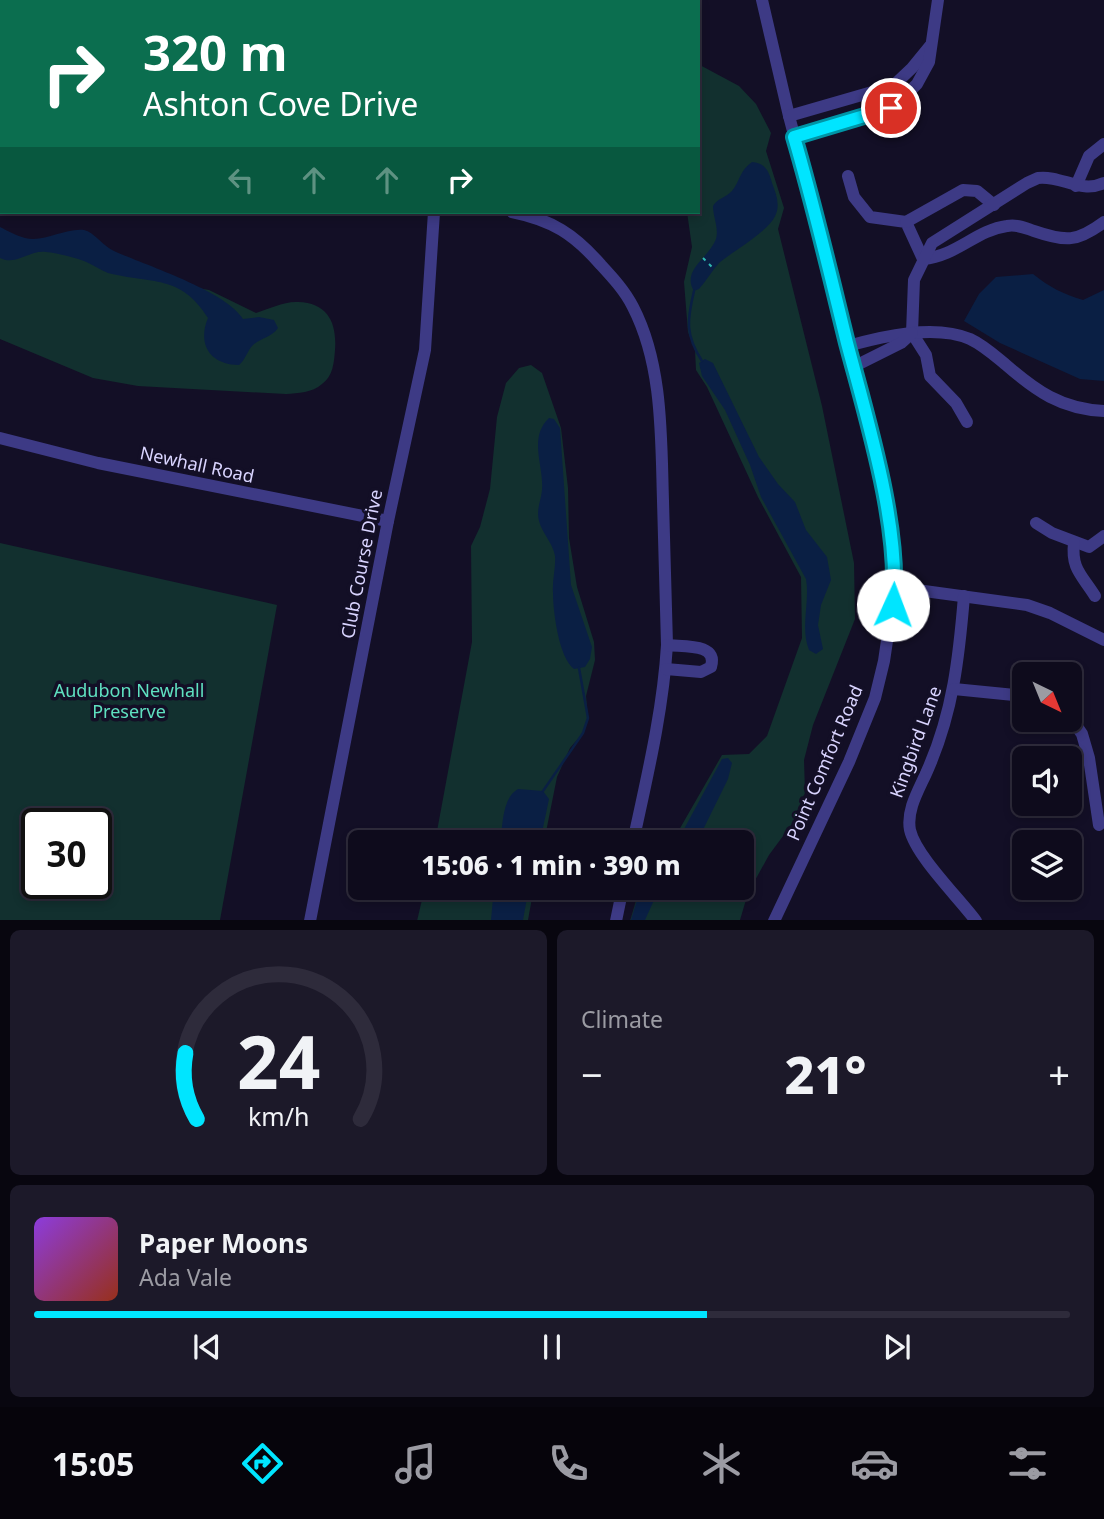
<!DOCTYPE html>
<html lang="en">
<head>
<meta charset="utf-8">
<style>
	:root { --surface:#0e0b1c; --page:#1c1929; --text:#f1f3f6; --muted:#9b9ba3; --line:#2e2b3b; --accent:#00e5ff }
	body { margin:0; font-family:"Noto Sans",sans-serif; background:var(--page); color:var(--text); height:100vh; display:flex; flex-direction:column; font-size:26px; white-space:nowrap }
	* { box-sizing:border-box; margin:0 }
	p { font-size:23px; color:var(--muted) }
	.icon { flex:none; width:38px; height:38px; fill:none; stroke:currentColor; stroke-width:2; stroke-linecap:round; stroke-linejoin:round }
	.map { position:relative; height:920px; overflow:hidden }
	.side { display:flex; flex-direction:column; gap:10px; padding:10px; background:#08060f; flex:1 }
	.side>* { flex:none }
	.hud { position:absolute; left:0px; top:0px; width:700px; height:214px; box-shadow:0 4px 10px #0003,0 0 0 2px var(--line); background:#0b6e4f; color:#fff; overflow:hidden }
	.needle { width:46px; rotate:137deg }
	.fabs { position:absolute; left:1012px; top:662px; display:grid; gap:14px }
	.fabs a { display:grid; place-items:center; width:70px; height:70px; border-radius:10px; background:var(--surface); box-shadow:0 4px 10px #0003,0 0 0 2px var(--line); font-size:35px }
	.speed { position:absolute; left:21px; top:808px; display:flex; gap:14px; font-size:35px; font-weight:700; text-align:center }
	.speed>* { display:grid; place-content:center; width:91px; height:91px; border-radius:50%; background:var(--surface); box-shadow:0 4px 10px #0003,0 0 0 2px var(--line); line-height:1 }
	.speed .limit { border:4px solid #111; border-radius:10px; background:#fff; color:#111 }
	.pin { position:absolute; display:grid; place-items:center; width:60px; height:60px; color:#fff; margin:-30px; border:4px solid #fff; border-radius:50%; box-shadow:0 2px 7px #0007 }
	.me { position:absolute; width:77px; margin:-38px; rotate:2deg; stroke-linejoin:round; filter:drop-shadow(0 0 5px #0008) }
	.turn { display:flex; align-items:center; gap:24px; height:147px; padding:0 28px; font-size:32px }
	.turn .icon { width:91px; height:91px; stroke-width:2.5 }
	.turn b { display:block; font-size:49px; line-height:60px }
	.lanes { display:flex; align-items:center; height:66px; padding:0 28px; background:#0003; justify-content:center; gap:35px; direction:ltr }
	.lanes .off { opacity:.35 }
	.big { font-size:52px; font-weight:800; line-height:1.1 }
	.side .widget { flex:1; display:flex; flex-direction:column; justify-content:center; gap:10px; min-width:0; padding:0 24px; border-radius:10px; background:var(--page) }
	.side .dial { align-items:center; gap:0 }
	.dial svg { height:182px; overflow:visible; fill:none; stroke:var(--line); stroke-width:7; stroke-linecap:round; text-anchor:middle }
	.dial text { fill:var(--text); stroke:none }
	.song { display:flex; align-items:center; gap:21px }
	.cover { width:84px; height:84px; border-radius:10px; background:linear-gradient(135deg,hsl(270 70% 55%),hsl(10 70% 35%)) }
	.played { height:7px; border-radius:4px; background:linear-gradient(90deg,var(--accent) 65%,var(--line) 65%) }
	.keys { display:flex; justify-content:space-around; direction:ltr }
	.heat { display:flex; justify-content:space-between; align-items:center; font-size:38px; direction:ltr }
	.side .tiles { flex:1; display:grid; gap:10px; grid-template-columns:1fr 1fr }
	.widget:last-child { grid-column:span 2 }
	.trip { position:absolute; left:348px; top:830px; width:406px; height:70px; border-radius:10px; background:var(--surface); box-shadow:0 4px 10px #0003,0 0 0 2px var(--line); font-weight:800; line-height:70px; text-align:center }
	.dock { display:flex; height:112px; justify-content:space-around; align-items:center; background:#06040b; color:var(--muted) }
	.dock .icon { width:49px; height:49px }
	.dock .on { color:var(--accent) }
	.dock b { font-size:32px; color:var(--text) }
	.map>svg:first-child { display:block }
</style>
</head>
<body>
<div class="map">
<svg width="1104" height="921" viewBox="0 0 1104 921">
	<rect width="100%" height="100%" fill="#130f26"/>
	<g fill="#12302f" fill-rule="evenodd">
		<polygon points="698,64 739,86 756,104 771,133 766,151 784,208 778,229 822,406 854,563 855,619 813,725 804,760 805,792 800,813 769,855 748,893 740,920 630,921 640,887 742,887 742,842 670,842 679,830 722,755 749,754 767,736 802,638 801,577 758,497 707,387 696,370 695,350 688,332 684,282 692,247 687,212 698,212"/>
		<path d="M0 236 187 286 209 290 256 313C268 309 285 301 298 302 328 303 337 323 335 350 334 363 333 376 322 384 312 393 298 393 286 394L138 386 93 378 0 339Z"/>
		<polygon points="531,365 542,373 561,428 568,488 569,538 577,587 594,642 595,660 586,696 588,718 583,733 570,748 557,777 544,842 435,842 472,642 471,546 480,527 490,489 497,417 506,383 519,368"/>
		<path d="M0 543 277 605 220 920H0ZM96 824V884H37V824Z"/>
		<polygon points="425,887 534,887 528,920 417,921"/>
	</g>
	<g fill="#0a1f44">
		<path d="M752 162C765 163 769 171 772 183 776 193 780 204 776 214 770 231 733 251 719 263 712 271 706 281 699 289L694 291C681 270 709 258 716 239 719 228 713 217 713 206 718 198 725 198 732 191 740 181 740 170 752 162Z"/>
		<path d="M0 227C8 231 17 236 25 238 44 243 64 228 84 230 94 232 104 247 114 251 145 265 226 291 243 319L259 317 274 320 278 328C272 337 261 338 253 345 247 351 246 359 239 365 210 365 197 344 208 318 181 274 151 284 108 273 100 270 92 264 84 261 73 257 57 253 46 252 29 250 16 266 0 258Z"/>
		<path d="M1033 274C1049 287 1063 294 1083 300L1104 290V381L1080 379 1000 343 964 321 979 294 996 277Z"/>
		<path d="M705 359 713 363 759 457 778 484 795 502 806 530 827 557 831 580 821 605 818 625 823 649 816 654 809 650C800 627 810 603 806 579L761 497 750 465 725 410 702 376 699 363Z"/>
		<path d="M549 418 554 419 560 428 571 585 592 647 590 659 585 667 574 669C559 658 553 612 553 593 552 581 556 567 555 556 553 543 542 533 539 521 536 509 541 501 542 490 544 466 528 438 549 418Z"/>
		<polygon points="728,758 732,763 728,779 697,842 677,842 722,759"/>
		<path d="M518 789 543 791 549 799 540 842H500C503 825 502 798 518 789Z"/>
		<polygon points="494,887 529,887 523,920 491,920"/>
		<polygon points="641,887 660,887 645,920 631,920"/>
	</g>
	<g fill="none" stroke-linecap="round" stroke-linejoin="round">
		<g stroke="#0a1f44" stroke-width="2.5">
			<path d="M694 291C687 320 685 335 702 361"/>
			<polyline points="543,791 583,733 588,718 579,668"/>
		</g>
		<polyline stroke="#2fb8b0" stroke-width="2" stroke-dasharray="3.5 5" stroke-linecap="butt" points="703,258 715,270"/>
		<g stroke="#3d3a85" stroke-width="12">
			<polyline points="762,0 789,116 855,366 883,491 893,554 895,587 884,661 875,698 849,762 774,921"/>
			<polyline points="163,2 164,0"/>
			<polyline points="0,101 2,102"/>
			<polyline points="789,116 893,86 912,68 930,46"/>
			<polyline points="794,137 886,110 902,99 917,84 929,62 938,0"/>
			<path d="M848 176 854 197 870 217 906 222 923 259C957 256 976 230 1007 226 1017 224 1025 228 1034 231 1066 242 1077 242 1104 222"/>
			<polyline points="1076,186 1089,156 1104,144"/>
			<path d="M512 212C552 220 574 234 601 265 613 278 625 291 633 307 663 365 661 437 663 501 664 549 666 597 667 645 663 711 647 777 633 842"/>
			<polyline points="906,222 963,190 977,191 994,205"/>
			<path d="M912 333 914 280 932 243 1027 183 1038 178C1061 175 1081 194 1104 183"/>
			<polyline points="912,333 926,355 930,376 956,403 967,422"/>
			<path d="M848 346C883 336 935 324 970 339 983 345 994 355 1005 364 1036 391 1061 409 1104 411"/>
			<polyline points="855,366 901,343 912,333"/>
			<polyline points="0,438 98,463 388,521"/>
			<polyline points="1036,523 1052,533 1089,547 1104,536"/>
			<path d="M1074 543C1071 569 1082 575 1095 596"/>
			<polyline points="895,587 1027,605 1050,613 1104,640"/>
			<path d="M964 596C959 657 953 712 928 769 920 788 906 809 910 830 916 856 959 898 976 921"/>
			<path d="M666 669 701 672 711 667C718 643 684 647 667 645"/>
			<polyline points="954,689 1024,696"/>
			<polyline points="1069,715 1082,734 1089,758 1099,825"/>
			<polyline points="310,921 388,521 425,350 434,212"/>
			<polyline points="616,921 623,887"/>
		</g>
	</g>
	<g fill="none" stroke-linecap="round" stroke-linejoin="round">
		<g stroke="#0095a6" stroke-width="18">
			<path id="route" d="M891 108 794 137C814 205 830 274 847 343 867 419 901 528 893 605"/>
		</g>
		<use href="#route" stroke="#00e5ff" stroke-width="12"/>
	</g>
	<g text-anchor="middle" stroke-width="7" stroke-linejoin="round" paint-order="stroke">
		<g font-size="18" fill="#d9d4ff" stroke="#130f26">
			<text transform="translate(197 465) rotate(12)" y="6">Newhall Road</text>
			<text transform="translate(362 564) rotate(-79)" y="6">Club Course Drive</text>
			<text transform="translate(916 742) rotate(-70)" y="6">Kingbird Lane</text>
			<text transform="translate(825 763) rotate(-67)" y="6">Point Comfort Road</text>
		</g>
		<g font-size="18" fill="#5fe0c0" stroke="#130f26">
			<text x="129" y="697">Audubon Newhall<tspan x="129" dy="21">Preserve</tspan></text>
		</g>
	</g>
</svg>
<div class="fabs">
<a><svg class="needle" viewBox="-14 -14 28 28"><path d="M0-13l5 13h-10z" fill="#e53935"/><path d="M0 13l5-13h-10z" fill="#9b9ba3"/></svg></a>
<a><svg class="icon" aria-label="sound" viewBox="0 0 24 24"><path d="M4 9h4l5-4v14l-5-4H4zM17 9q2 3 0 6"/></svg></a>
<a><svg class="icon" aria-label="layers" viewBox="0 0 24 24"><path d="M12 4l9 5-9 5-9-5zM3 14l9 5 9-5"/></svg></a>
</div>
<div class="speed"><div class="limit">30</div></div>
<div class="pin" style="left:891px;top:108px;background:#d93025"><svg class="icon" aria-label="arrive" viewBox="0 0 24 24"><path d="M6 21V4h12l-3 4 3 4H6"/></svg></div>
<svg class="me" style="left:893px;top:605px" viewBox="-20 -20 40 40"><circle r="19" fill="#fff"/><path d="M0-13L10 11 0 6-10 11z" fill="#00e5ff"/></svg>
<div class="trip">15:06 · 1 min · 390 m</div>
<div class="hud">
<div class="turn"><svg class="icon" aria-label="right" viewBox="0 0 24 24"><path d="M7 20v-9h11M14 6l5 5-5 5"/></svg><div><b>320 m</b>Ashton Cove Drive</div></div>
<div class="lanes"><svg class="icon off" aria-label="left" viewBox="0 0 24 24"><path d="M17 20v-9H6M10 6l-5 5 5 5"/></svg><svg class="icon off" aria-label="ahead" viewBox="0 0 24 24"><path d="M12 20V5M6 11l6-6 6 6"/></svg><svg class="icon off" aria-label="ahead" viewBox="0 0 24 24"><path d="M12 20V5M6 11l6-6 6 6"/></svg><svg class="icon" aria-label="right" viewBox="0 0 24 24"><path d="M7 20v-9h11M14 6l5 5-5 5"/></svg></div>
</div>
</div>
<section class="side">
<div class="tiles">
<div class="widget dial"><svg viewBox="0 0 100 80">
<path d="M14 69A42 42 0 1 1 86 69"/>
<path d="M14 69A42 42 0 0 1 9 40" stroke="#00e5ff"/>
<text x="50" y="56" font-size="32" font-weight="700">24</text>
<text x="50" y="72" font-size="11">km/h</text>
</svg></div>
<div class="widget"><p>Climate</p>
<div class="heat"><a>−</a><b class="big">21°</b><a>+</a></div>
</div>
<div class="widget">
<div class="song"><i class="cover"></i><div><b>Paper Moons</b><p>Ada Vale</p></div></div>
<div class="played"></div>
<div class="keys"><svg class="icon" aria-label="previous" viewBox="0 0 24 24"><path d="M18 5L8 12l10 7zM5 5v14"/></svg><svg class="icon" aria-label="pause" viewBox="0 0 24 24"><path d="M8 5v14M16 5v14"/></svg><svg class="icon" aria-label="next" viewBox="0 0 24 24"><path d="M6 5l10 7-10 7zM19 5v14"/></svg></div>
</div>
</div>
</section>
<nav class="dock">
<b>15:05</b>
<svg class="icon on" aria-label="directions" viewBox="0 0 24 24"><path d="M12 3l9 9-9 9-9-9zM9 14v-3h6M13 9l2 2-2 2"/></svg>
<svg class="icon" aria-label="music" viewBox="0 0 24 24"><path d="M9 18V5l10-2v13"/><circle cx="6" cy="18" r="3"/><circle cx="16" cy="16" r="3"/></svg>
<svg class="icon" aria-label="phone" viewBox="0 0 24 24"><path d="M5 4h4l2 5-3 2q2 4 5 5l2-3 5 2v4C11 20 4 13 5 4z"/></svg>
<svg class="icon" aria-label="climate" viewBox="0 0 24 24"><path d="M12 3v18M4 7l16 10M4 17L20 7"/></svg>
<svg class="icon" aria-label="car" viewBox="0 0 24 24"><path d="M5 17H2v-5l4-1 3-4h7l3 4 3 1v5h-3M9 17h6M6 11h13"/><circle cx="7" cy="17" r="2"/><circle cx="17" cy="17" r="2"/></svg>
<svg class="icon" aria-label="filters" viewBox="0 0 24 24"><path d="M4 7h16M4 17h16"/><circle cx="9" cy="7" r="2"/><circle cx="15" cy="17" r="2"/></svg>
</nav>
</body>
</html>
